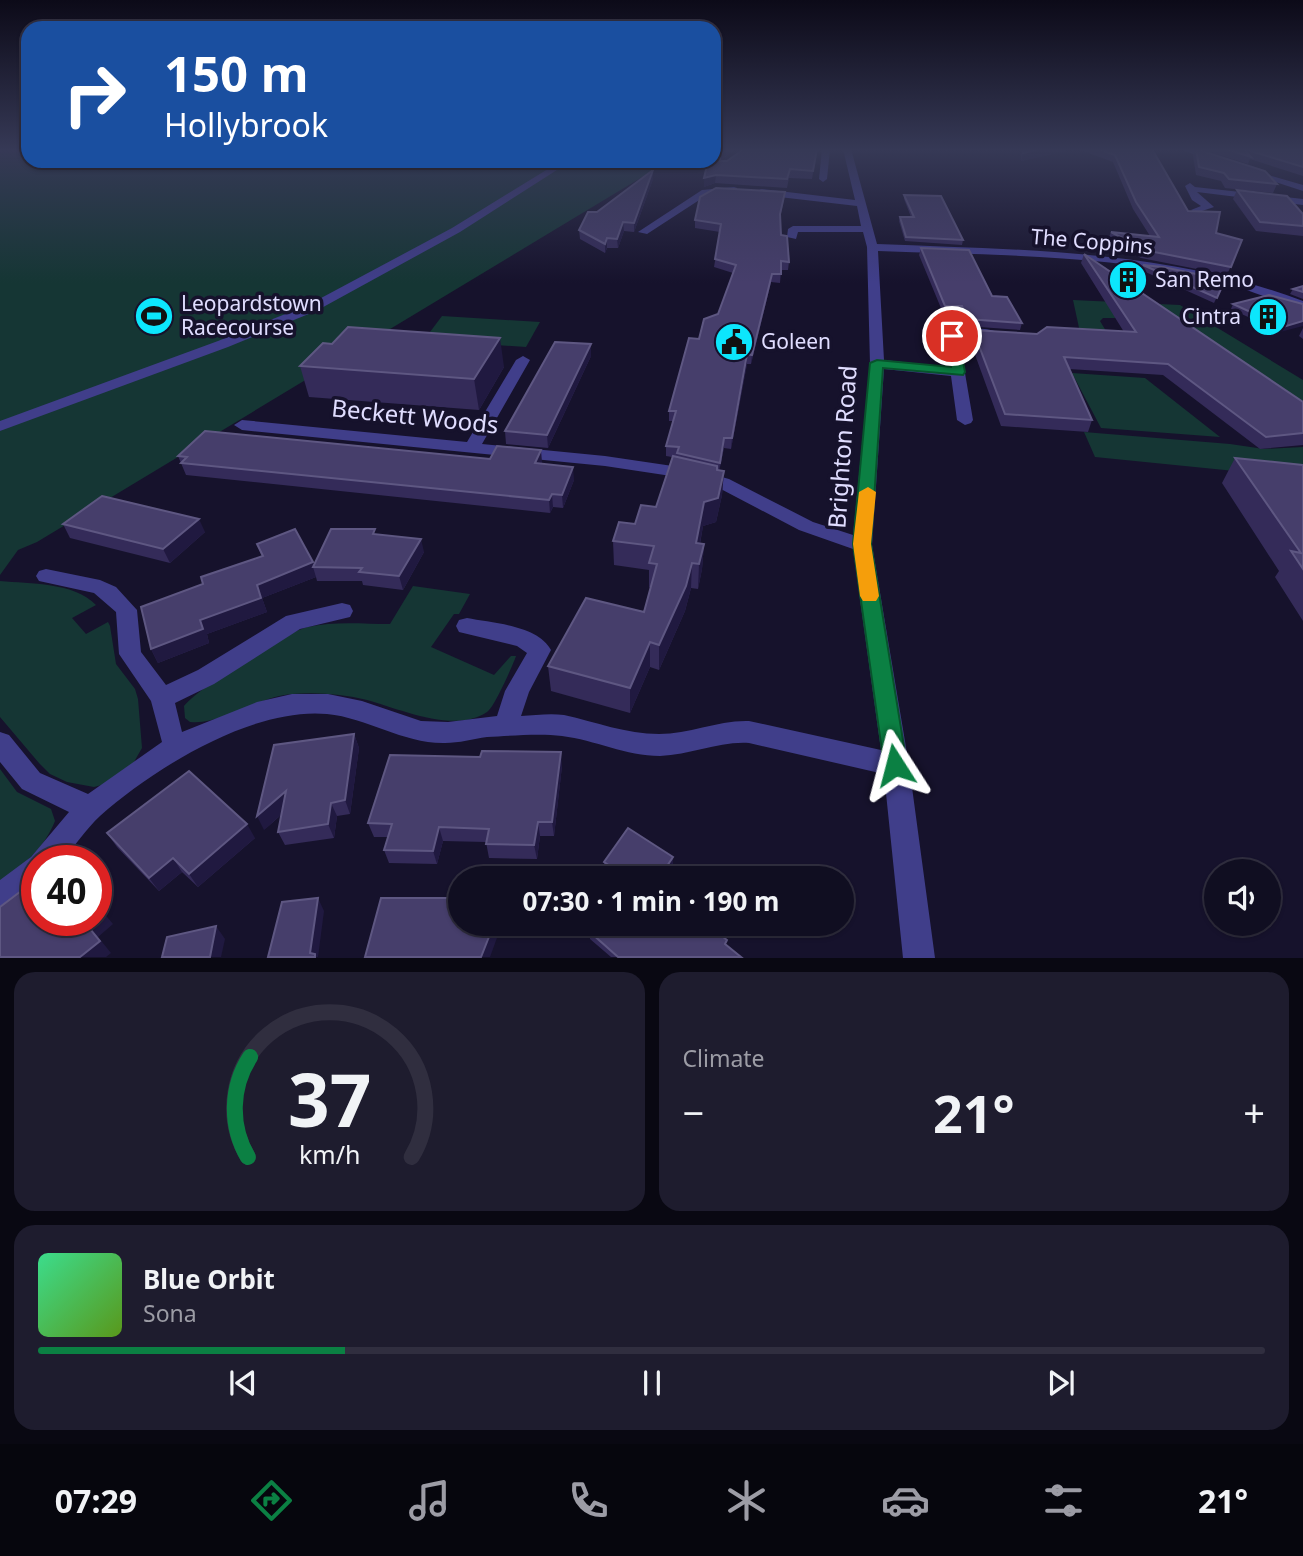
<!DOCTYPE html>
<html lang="en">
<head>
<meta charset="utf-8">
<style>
	:root { --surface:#100e21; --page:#1e1c2e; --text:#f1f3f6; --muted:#9c9ca5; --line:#302e3f; --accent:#0b8043 }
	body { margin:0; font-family:"Noto Sans",sans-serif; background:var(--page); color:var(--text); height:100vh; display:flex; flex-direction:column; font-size:26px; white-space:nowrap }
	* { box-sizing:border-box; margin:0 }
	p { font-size:23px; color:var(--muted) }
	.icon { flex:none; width:38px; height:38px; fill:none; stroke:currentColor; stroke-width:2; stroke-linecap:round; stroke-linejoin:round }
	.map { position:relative; height:958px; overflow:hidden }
	.details { display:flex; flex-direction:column; gap:14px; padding:14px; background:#090812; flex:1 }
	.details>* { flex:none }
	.guide { position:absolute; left:21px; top:21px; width:700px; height:147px; border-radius:21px; box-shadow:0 2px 5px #0004,0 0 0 2px var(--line); background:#1a4fa0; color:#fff; overflow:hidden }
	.controls { position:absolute; left:1204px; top:859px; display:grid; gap:14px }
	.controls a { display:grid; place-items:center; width:77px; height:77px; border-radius:50%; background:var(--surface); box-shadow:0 2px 5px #0004,0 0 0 2px var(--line); font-size:35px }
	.speed { position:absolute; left:21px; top:845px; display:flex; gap:14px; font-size:35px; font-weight:700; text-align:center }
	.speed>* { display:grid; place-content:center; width:91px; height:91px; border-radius:50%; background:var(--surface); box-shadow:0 2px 5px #0004,0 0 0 2px var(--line); line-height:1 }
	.speed .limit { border:10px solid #d22; background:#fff; color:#111 }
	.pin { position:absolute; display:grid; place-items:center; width:60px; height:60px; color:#fff; margin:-30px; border:4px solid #fff; border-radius:50%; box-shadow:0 2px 7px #0007 }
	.me { position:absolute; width:77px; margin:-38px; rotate:351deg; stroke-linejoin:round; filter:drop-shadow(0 0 5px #0008) }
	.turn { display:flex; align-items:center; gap:24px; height:147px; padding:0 28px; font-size:32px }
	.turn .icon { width:91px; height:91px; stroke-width:2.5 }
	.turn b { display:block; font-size:49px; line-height:60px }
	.big { font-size:52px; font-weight:700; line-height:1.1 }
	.details .card { flex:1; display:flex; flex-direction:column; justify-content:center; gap:10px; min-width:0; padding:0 24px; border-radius:21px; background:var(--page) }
	.details .dial { align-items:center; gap:0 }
	.dial svg { height:182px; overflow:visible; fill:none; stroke:var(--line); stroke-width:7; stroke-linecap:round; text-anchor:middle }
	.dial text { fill:var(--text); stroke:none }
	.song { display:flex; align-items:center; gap:21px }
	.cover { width:84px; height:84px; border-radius:10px; background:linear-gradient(135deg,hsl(150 70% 55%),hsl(90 70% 35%)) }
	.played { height:7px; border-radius:4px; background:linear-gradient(90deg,var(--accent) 25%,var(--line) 25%) }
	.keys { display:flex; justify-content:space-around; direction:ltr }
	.heat { display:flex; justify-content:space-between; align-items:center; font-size:38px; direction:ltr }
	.details .tiles { flex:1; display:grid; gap:14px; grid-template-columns:1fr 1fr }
	.card:last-child { grid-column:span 2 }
	.trip { position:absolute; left:448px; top:866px; width:406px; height:70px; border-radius:35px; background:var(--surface); box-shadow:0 2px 5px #0004,0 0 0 2px var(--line); font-weight:700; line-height:70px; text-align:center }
	.tabs { display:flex; height:112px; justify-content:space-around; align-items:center; background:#06060d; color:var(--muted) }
	.tabs .icon { width:49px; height:49px }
	.tabs .current { color:var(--accent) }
	.tabs b { font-size:32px; color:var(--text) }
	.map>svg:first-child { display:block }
</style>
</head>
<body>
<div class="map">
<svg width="1303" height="958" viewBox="0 0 1303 958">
	<rect width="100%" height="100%" fill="#16122c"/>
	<g fill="#153634">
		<polygon points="0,149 28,149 28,161 667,162 37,542 18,550 0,575"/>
		<polygon points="1073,300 1180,305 1303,380 1303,416 1155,318 1103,318 1100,321 1106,331 1081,337"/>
		<polygon points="442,316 540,322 526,347 424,340"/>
		<polygon points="1072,373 1145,378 1220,437 1101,428"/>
		<polygon points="1084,432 1230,444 1264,449 1303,447 1303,478 1095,457"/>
		<path d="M0 581C30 584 74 582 96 605L72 618 86 634 108 622 110 626 116 664 135 689 138 699 142 748 131 767 105 784 94 787 67 782 50 774 39 763 0 717Z"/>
		<path d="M413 586 470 594 459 614H454L431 647 494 675 511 656H516C513 665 494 708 487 712 455 734 400 709 367 700 343 694 317 692 292 694 259 696 219 726 190 722L185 718 184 706C200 687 284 632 308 627 334 621 363 624 390 624Z"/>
		<path d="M0 769 17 792 51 809 55 821C44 848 24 866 0 882Z"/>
	</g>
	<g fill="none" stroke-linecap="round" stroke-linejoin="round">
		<g fill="#403e8a" fill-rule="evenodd">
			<polygon points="822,149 830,149 827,179 823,182 819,179"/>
			<path d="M843 149H851L877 244C1021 250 1166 249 1303 301V309C1269 300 1237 284 1202 277 1095 254 985 255 878 251L884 360 950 367 945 336 947 333C963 329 989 325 1003 335L996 339 959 338 973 420 971 423 965 425 957 420 951 376 884 369 872 545 909 765 935 958H903L884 774 749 743C719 741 691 755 660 756 626 756 595 740 562 736 539 733 510 736 487 737 473 739 459 743 445 743 404 744 368 718 327 714 253 707 154 768 100 816 86 829 75 846 62 861H37V887L10 908 0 913V880L31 857 69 812 22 789 0 762V732L9 735 40 773 88 794 162 742 151 701 119 654 116 612 94 593 39 581 36 576 39 571 46 569 100 580 116 587 137 610 141 652 166 685 198 670 286 616 342 603 350 605 353 611 350 617 300 629 214 684 175 703 182 732 257 702 292 694H328L362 701 421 721 448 722 497 716 505 691 527 653 517 646 459 632 456 626 459 620 467 618C492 623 538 625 551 650L529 692 521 716C535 715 551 713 564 715 596 722 626 734 659 734 690 734 718 720 749 721L881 750 853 549 799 530 717 487 691 479 605 466 242 430 234 425 242 420 467 442 516 360 523 356 530 360 482 444 605 456 693 469 729 479 813 522 853 535 870 364 867 247 863 232H798L796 239 787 237 788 229 793 226H861L857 206 761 195 756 192 761 189 855 200Z"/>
			<polygon points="1180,149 1193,149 1221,160 1214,162"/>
			<polygon points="561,161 571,161 460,232 316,311 228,347 0,431 0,421 218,341 308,305 452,228"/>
			<polygon points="1244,168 1303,185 1303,191 1244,172"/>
			<polygon points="1190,183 1195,187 1303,199 1303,205 1197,192 1214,207 1196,213 1191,210 1201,206 1192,200 1185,186"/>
			<polygon points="734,187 737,188 737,192 707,195 647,234 638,232 702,190"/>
		</g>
	</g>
	<g fill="#342b59">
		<polygon points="735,149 720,161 727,161 817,149 812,179 789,178 787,188 715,183 704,187 704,178 708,161"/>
		<polygon points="1020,149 1066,149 1066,151 1021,161"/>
		<polygon points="1078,149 1152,149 1188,211 1216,233 1242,240 1227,275 1141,258 1108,240 1111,232 1150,236 1133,209 1113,162"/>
		<polygon points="1196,149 1277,184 1273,193 1225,188 1221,181 1196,175 1193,156"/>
		<polygon points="1201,149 1303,149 1303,176 1250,159 1248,164"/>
		<polygon points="653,179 634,232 624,231 618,248 607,248 605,253 580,239 579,230 597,212"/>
		<polygon points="1237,190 1303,214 1303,236 1256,231 1233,199"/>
		<polygon points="904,195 963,240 962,245 905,241 899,221 900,217 911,217 904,199"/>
		<polygon points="784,199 780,218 781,235 789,262 788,270 781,270 780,283 771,282 751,364 747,364 731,449 724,448 719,471 724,471 722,495 716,522 703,526 700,544 704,544 702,569 698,589 691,588 685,611 659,670 650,667 630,713 551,691 548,666 644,612 651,588 649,587 649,570 614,565 613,541 656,507 672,457 666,456 666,446 673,421 669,421 669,411 699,339 718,314 733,273 714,267 720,232 695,228 695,220"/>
		<polygon points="921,248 1022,323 1020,330 965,326 960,314 943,313 919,255"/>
		<polygon points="1084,254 1303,402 1303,445 1260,449 1163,375 1069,369 1092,420 1088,432 1001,426 970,341 973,330 1037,334 1124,332 1081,263"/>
		<polygon points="1143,265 1225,280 1214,303 1141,270"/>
		<polygon points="1303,286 1303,299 1290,294 1293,289"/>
		<polygon points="1233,304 1303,304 1280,332 1231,309"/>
		<polygon points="1303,328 1303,339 1299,336"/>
		<polygon points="591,356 548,448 506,444 505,431"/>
		<polygon points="300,366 504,367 479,410 309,397"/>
		<polygon points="178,456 490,459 542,462 541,464 574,480 563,508 553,507 550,513 186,475"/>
		<polygon points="1235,458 1303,465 1303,621 1275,577 1279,571 1222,483"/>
		<polygon points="63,524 205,532 170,563 70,538"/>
		<polygon points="377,534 424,552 403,590 363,585 362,581 317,581 316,577 262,598 267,612 207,634 209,643 158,663 151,649 203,584 262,557 257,544 314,565"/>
		<polygon points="354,734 359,748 350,814 337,816 334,838 285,845 278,832 281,815 264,830"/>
		<polygon points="562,766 554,836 540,836 537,859 489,858 486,842 443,841 437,864 389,863 384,850 388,837 374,837 368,823"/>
		<polygon points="107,833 255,838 198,887 182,872 159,891 117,847"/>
		<polygon points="673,857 673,863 663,878 619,878 604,869 604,862"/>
		<polygon points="590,932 726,945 741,957 611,957 590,939"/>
	</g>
	<g fill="#201940">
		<polygon points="725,149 735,149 719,161 720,153"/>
		<polygon points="1040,149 1066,149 1066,151 1021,161 1023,153"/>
		<polygon points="653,170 653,179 634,232 634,223"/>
		<polygon points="716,175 715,183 704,187 704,178"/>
		<polygon points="623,222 624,231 618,248 617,239"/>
		<polygon points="607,238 607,248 605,253 605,244"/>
		<polygon points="772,274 771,282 751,364 752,355"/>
		<polygon points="1303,321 1303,326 1280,332 1283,327"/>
		<polygon points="500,338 504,367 479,410 474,379"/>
		<polygon points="591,344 591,356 548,448 547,435"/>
		<polygon points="747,354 747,364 731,449 732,438"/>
		<polygon points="724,438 724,448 719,473 720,463"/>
		<polygon points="541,450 542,462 536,476 535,463"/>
		<polygon points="573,467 574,480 563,508 562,495"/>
		<polygon points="724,471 722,495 716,522 703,526 696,564 696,543 704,502"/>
		<polygon points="552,494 553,507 550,513 549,500"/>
		<polygon points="199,519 205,532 170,563 163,549"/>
		<polygon points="421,539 424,552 403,590 399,576"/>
		<polygon points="704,544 702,569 698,589 699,564"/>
		<polygon points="313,562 315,567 313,567 316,577 262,598 267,612 207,634 209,643 158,663 151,649 200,620 257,585"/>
		<polygon points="692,563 691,588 685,611 659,670 659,645"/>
		<polygon points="650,642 650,667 630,713 630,688"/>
		<polygon points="354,734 359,748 350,814 345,800"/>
		<polygon points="561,752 562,766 554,836 552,822"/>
		<polygon points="286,791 292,805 264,830 257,816"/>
		<polygon points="331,803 337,816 334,838 328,824"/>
		<polygon points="538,822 540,836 537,859 534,845"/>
		<polygon points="247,824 255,838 198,887 189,874"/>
		<polygon points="439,827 443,841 437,864 433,851"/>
		<polygon points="673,857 673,863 663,878 659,878"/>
		<polygon points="173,858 182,872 159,891 149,878"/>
		<polygon points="318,898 324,911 318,957 313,957 310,953"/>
		<polygon points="102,911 113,924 98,937 111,953 106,957 80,957 86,924 90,920 96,920 96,916"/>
		<polygon points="494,924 502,924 490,957 481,957"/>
		<polygon points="216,926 225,939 221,957 210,957"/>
	</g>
	<g fill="#463e6b" stroke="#5e5782" stroke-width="2">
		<polygon points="714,149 725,149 720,153 720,161 727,161 744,149 817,149 813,171 790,169 787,179 716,175 704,178 708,161 714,161"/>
		<polygon points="1023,149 1040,149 1023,153"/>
		<polygon points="1098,149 1152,149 1188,211 1220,212 1216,233 1242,240 1231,267 1144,250 1111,232 1159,237 1136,202 1115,155"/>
		<polygon points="1196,149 1265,171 1277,184 1229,179 1224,173 1199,167"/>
		<polygon points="1226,149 1303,149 1303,167 1244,149 1251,157"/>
		<polygon points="653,170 634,223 623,222 617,239 607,238 605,244 579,230 588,212 597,212"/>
		<polygon points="716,188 785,192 780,214 781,235 787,236 789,262 781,261 781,274 772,274 752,355 747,354 732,438 724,438 720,463 677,453 679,447 666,446 676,411 669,411 689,338 699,339 704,319 718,314 736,265 715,259 721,224 695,220 700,197"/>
		<polygon points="1237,190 1287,196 1303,214 1303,226 1260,222"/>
		<polygon points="904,195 941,196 963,240 906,237 900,217 914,217"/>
		<polygon points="921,248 969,250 992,296 1007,297 1022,323 967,319 962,306 945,306"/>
		<polygon points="1084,254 1303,402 1303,433 1266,437 1168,364 1064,357 1092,420 1005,414 973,330 1037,334 1047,327 1136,332"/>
		<polygon points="1143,265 1163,267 1225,280 1217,298"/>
		<polygon points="1303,286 1303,292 1293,289"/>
		<polygon points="1269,295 1303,304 1303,321 1283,327 1233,304"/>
		<polygon points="348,327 500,338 474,379 300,366 323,343 332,344"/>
		<polygon points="555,342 591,344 547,435 505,431"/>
		<polygon points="205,431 490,459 497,446 541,450 535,463 573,467 562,495 552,494 549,500 181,463 187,457 178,456"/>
		<polygon points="673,456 717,466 717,470 724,471 718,498 704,502 696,543 704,544 699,564 692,563 686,586 659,645 650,642 630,688 548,666 586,598 644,612 657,564 649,563 654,546 613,541 619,522 635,524 641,505 656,507"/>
		<polygon points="1235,458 1303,465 1303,569 1291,551 1301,553"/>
		<polygon points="102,496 199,519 163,549 63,524"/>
		<polygon points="295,529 313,562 257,585 261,598 200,620 203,629 151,649 141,607 203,584 201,577 263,556 257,544"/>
		<polygon points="331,529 375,529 373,534 421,539 399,576 359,572 362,568 313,567"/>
		<polygon points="354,734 345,800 331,803 328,824 278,832 286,791 257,816 274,745"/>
		<polygon points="482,751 561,752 552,822 538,822 534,845 486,844 489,829 439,827 433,851 384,850 392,824 368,823 390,755 480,757"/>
		<polygon points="189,771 247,824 189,874 173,858 149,878 107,833"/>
		<polygon points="628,828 673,857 659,878 629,878 604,862"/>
		<polygon points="37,879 37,920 90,920 86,924 100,941 80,957 0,957 0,907"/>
		<polygon points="318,898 310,953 315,954 315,957 268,957 282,902"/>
		<polygon points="381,898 453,898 460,900 460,924 494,924 481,957 365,957"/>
		<polygon points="96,905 102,911 96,916"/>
		<polygon points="596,924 706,924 727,940 725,944 741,957 618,957 590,932"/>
		<polygon points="216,926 210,957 162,957 167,937"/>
	</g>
	<linearGradient id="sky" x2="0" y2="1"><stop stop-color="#0c0a18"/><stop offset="0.53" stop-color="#363956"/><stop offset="1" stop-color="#363956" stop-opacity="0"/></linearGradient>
	<rect width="1303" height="283" fill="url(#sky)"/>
	<polygon fill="#0b8043" stroke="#07532c" stroke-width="2" points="952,332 958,336 965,372 963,375 883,368 871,544 907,765 904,773 895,776 887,773 884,765 853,544 870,363 877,360 951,367 946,336"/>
	<polygon fill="#f59e0b" points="868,487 876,492 871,544 879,596 876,601 863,601 860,596 853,544 859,492"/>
	<defs>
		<g id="building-disc" transform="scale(2.0125)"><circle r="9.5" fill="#0ce6fc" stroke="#16122c"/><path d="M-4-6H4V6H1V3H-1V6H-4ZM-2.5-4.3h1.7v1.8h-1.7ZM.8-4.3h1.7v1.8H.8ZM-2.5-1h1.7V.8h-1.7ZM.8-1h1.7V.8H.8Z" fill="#111"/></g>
		<g id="stadium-disc" transform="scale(2.0125)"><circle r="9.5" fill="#0ce6fc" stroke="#16122c"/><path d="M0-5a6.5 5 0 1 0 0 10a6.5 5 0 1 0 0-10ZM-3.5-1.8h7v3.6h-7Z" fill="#111"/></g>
		<g id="civic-disc" transform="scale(2.0125)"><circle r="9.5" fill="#0ce6fc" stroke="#16122c"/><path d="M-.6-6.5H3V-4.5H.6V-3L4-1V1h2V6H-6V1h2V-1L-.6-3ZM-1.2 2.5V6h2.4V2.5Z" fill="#111"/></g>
	</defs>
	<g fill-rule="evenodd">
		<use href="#building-disc" x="1128" y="280"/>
		<use href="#stadium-disc" x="154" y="316"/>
		<use href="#building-disc" x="1268" y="317"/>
		<use href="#civic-disc" x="734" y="342"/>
	</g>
	<g text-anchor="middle" stroke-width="7" stroke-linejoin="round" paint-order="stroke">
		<g font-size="21" fill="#e0ddff" stroke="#16122c">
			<text transform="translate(1092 242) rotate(5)" y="7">The Coppins</text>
		</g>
		<g font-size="21" fill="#e0ddff" stroke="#16122c" text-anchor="start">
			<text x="1155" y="287">San Remo</text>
			<text x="181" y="311">Leopardstown<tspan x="181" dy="24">Racecourse</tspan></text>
			<text x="1241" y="324" text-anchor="end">Cintra</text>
			<text x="761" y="349">Goleen</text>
		</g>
		<g font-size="24" fill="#e0ddff" stroke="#16122c">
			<text transform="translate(415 417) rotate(6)" y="8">Beckett Woods</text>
			<text transform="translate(843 447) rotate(-86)" y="8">Brighton Road</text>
		</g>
	</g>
</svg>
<div class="controls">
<a><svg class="icon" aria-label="sound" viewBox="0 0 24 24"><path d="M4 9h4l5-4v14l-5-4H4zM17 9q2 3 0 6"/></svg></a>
</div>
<div class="speed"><div class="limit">40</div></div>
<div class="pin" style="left:952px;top:336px;background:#d93025"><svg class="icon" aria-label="arrive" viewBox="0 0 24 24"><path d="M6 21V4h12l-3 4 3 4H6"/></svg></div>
<svg class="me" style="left:895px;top:765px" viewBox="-20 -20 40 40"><path d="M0-17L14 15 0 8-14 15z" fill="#0b8043" stroke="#fff" stroke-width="4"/></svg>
<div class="trip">07:30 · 1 min · 190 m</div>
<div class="guide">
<div class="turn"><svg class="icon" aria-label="right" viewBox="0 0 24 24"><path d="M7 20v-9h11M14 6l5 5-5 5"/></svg><div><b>150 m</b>Hollybrook</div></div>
</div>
</div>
<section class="details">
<div class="tiles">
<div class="card dial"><svg viewBox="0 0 100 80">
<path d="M14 69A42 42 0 1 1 86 69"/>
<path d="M14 69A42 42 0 0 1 15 25" stroke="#0b8043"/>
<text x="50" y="56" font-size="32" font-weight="700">37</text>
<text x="50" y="72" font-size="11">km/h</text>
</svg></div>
<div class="card"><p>Climate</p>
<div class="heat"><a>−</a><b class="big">21°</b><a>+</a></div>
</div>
<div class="card">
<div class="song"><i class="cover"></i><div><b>Blue Orbit</b><p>Sona</p></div></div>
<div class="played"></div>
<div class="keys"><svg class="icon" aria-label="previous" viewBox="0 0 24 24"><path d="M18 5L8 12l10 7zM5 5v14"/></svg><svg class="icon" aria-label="pause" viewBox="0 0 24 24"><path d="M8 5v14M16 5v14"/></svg><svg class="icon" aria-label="next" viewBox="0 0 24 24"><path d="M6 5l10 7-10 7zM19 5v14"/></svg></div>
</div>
</div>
</section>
<nav class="tabs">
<b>07:29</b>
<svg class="icon current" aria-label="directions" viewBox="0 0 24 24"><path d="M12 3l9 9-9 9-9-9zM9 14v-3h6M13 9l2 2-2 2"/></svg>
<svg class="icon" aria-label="music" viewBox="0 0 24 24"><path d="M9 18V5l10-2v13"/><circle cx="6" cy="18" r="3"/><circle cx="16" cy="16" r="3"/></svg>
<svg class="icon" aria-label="phone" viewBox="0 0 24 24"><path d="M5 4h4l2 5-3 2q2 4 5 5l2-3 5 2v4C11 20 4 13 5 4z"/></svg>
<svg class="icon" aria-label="climate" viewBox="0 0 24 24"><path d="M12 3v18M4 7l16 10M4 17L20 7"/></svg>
<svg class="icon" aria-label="car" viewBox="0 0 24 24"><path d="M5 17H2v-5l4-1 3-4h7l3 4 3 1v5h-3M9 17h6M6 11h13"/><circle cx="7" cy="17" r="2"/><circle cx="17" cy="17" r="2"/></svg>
<svg class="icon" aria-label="filters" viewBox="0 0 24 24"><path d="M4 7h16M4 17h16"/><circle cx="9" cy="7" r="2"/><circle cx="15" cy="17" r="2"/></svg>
<b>21°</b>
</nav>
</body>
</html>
